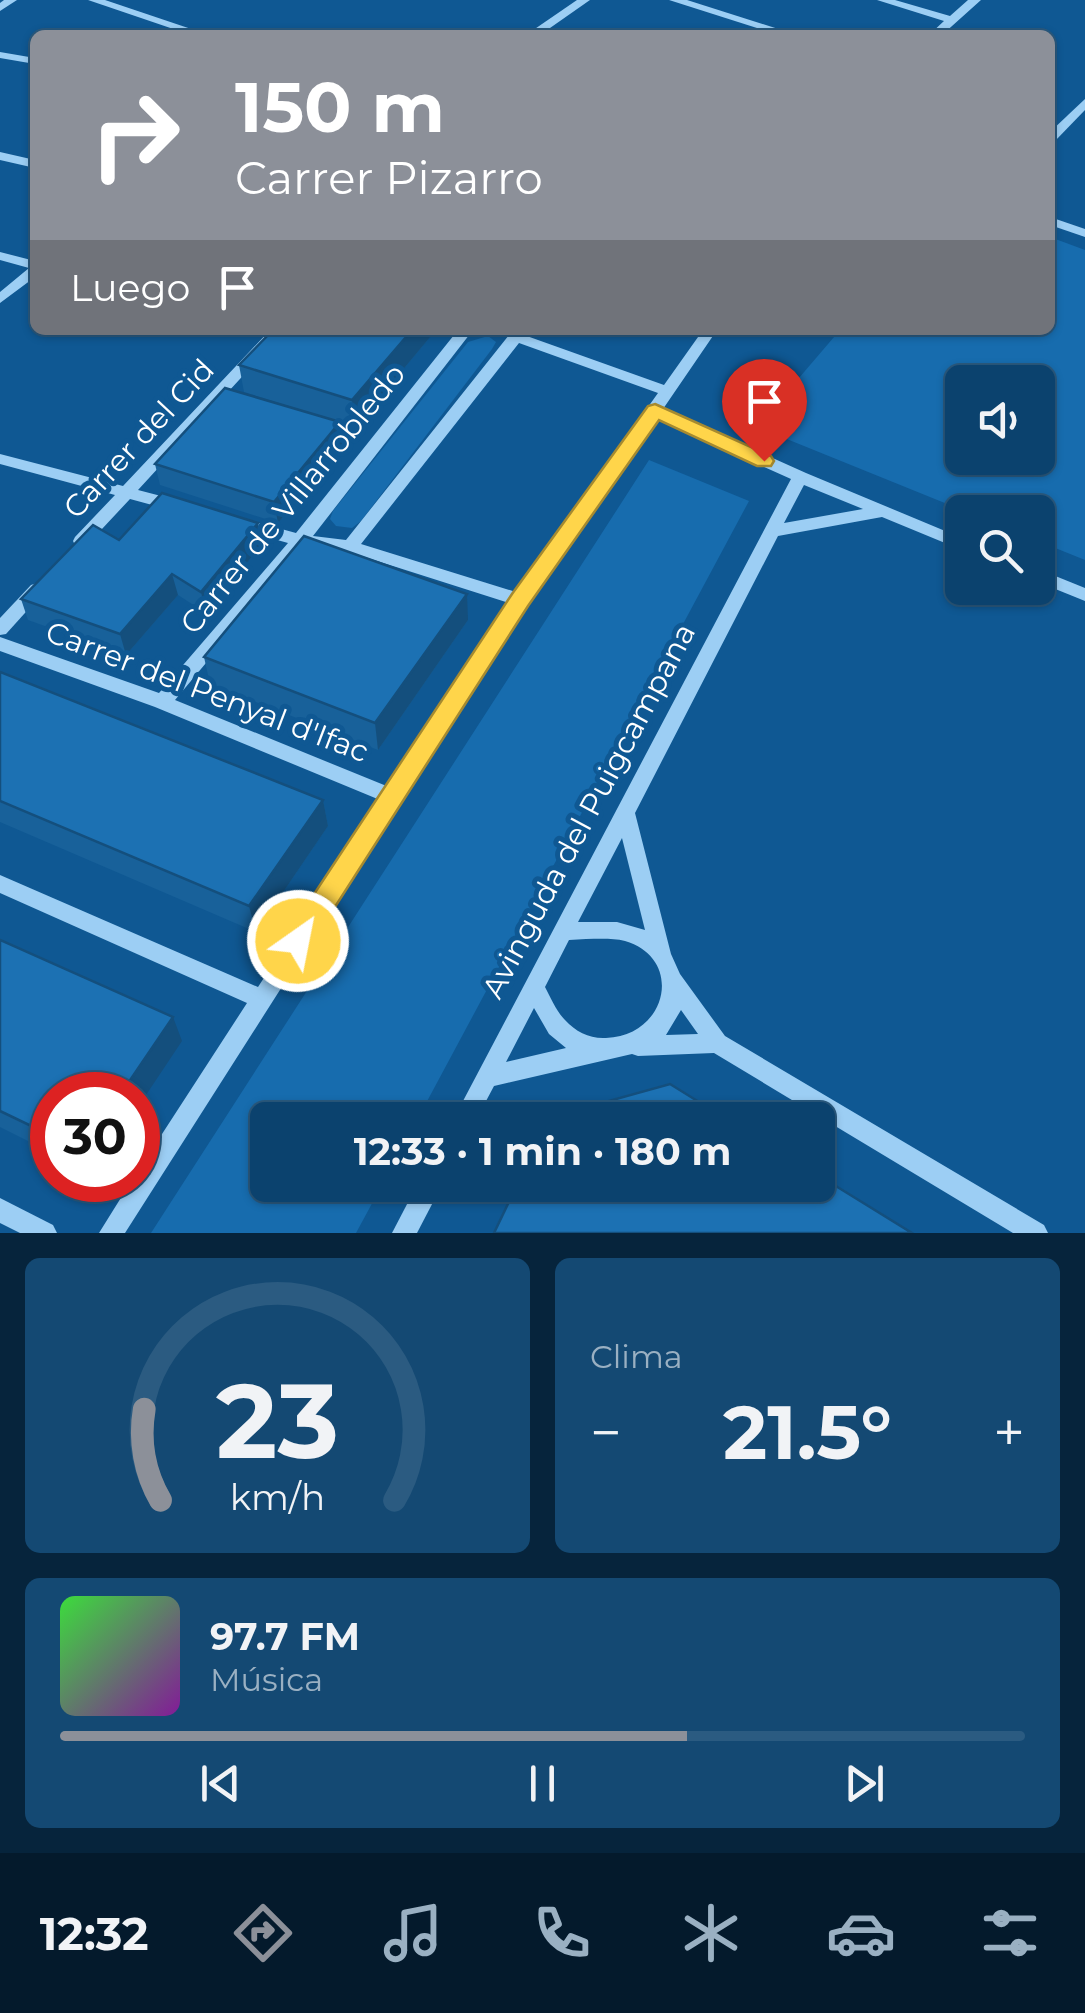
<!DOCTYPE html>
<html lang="es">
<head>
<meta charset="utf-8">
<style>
	:root { --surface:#0b426e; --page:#144973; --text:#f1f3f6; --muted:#9ab0c2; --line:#2b5b81; --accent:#8c9099 }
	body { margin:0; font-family:Montserrat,sans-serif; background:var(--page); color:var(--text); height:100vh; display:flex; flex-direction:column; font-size:38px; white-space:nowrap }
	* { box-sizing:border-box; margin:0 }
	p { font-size:32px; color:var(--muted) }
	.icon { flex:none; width:55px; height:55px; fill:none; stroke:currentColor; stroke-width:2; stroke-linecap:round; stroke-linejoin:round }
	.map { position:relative; height:1233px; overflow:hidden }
	.drawer { display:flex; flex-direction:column; gap:25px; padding:25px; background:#06243c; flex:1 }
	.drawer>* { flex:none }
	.banner { position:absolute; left:30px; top:30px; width:1025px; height:305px; border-radius:15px; box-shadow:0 2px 8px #0004,0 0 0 2px var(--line); background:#8c9099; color:#fff; overflow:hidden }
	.tools { position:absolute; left:945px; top:365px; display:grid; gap:20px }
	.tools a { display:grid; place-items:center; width:110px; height:110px; border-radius:15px; background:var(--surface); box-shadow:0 2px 8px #0004,0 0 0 2px var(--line); font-size:50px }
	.speed { position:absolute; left:30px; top:1072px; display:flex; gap:20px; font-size:50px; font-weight:700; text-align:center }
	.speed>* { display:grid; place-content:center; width:130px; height:130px; border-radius:50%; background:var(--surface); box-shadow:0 2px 8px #0004,0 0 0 2px var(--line); line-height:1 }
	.speed .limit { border:15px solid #d22; background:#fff; color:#111 }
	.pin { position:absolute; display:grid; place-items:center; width:85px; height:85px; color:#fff; margin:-102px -42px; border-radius:50% 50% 50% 0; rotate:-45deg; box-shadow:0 0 10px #0007 }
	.pin .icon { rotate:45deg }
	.me { position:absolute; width:110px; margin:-55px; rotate:33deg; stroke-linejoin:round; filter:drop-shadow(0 0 8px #0008) }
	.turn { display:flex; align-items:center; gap:35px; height:210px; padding:0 40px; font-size:45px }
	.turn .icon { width:130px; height:130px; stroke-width:2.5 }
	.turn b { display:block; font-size:70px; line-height:85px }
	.then { display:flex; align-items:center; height:95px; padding:0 40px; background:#0003; gap:20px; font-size:38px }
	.big { font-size:75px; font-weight:700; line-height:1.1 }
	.drawer .card { flex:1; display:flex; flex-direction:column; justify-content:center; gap:15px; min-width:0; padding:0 35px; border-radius:15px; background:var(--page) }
	.drawer .dial { align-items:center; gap:0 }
	.dial svg { height:260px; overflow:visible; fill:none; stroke:var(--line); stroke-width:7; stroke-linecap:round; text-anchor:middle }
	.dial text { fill:var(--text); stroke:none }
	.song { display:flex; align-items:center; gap:30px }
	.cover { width:120px; height:120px; border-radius:15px; background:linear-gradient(135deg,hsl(120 70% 55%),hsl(290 70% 35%)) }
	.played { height:10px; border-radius:5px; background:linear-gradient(90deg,var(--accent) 65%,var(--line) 65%) }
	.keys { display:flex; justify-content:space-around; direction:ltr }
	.heat { display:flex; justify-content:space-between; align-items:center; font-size:55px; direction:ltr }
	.drawer .tiles { flex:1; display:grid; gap:25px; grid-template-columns:1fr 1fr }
	.card:last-child { grid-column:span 2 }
	.trip { position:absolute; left:250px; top:1102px; width:585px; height:100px; border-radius:15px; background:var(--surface); box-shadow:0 2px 8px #0004,0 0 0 2px var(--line); font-weight:700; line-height:100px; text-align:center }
	.tabs { display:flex; height:160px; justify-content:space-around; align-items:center; background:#041a2c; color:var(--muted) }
	.tabs .icon { width:70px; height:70px }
	.tabs .active { color:var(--accent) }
	.tabs b { font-size:45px; color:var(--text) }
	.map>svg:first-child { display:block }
</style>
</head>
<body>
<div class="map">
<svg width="1085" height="1233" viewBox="0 0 1085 1233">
	<rect width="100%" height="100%" fill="#0f5893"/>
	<g fill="#176cae" fill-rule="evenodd">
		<path d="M1050 237 1085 250V560L1038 541V512H967L757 427 840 330H1050ZM962 382H1038V458H962Z"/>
		<polygon points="488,336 496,342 492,349 361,521 352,528 336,526 330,519 333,511 468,342"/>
		<polygon points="649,460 749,501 417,1120 268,1120 268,1185 382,1185 356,1233 151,1233"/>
	</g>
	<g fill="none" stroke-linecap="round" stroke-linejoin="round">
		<g fill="#9ccef4" fill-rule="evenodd">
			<polygon points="4,0 17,0 0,11 0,3"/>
			<polygon points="88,0 105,0 209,35 191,35"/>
			<polygon points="577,0 590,0 540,35 526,35"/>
			<polygon points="669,0 687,0 797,35 779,35"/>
			<polygon points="877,0 895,0 950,16 968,0 981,0 942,35 929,35 944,21"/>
			<polygon points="0,52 35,58 35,64 0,58"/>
			<polygon points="1085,99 1085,110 1054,142 1050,143 1050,132"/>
			<polygon points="0,152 35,160 35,168 0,160"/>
			<polygon points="1050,217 1085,229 1085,237 1050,225"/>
			<polygon points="0,252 35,261 35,277 0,303 0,292 29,268 0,260"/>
			<polygon points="270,330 285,330 138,490 184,502 186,506 184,510 178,512 130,499 87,545 75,545 73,541 75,537 115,495 0,464 0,454 123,486"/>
			<path d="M458 330H473L313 536 346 540 513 330H527L524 335 664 385 703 330H717L663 409 806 473 962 538V550L882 517 778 536 635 813 671 954 680 974 725 1036 1044 1225 1048 1233H1013L714 1053 638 1056 632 1054 494 1086 476 1120H453L791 479 656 418 526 604 125 1233H99L132 1180H138V1171L247 1003 0 893V875L258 987 380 800 155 707 0 651V637L159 693 288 543 231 527 229 523 231 519 237 517 296 533ZM519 343 658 393 516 592 361 544ZM804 485 863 509 784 523ZM304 546 349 552 509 603 389 787 175 700ZM622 838 645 930 617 922H578ZM586 939C599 939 613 938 625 941 685 959 667 1036 606 1038 590 1039 576 1032 565 1020 556 1011 551 998 545 987L569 940ZM534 1008 549 1034 566 1048 506 1062ZM681 1010 698 1034 666 1035Z"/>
			<polygon points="1038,569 1085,588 1085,601 1038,582"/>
			<polygon points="37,583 43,585 46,589 43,593 6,634 0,635 0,618 31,585"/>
			<polygon points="417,1185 442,1185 417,1233 392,1233"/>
			<polygon points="0,1198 53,1225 57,1233 20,1233 0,1223"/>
		</g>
	</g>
	<g fill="#18619a">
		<polygon points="436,330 355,427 244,392 239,365"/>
		<polygon points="340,422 343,443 278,523 160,485 155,464"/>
		<polygon points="258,523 262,544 206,613 178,595 126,655 28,620 21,599"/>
		<polygon points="468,620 378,750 210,684 204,657"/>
		<polygon points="0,672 323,800 328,826 256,932 0,822"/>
		<polygon points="0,940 182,1041 52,1095 52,1153 0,1127"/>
	</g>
	<g fill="#144f7d">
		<polygon points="412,330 436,330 355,427 352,400"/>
		<polygon points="340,422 343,443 278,523 274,502"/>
		<polygon points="258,523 262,544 206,613 201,592"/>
		<polygon points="172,574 178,595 126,655 120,634"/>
		<polygon points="467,594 468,620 378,750 375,723"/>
		<polygon points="323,800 328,826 256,932 249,906"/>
		<polygon points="173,1017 182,1041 138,1107 138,1095 120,1095"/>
	</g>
	<g fill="#1c71b3" stroke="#144f7d" stroke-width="2.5">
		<polygon points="273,330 412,330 352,400 239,365"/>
		<polygon points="225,388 340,422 274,502 155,464"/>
		<polygon points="162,493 258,523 201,592 172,574 120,634 21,599 93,525 119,540"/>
		<polygon points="304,536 467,594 375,723 204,657"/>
		<polygon points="0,672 323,800 249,906 0,801"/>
		<polygon points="0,940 173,1017 120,1095 52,1095 52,1136 0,1111"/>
		<polygon points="670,1084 728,1120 549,1120 551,1117"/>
		<polygon points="818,1175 912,1233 494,1233 517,1185 818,1185"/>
	</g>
	<polygon fill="#ffd54a" stroke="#a68a30" stroke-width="2.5" points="655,404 771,456 774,461 771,466 757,466 659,420 528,606 308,949 298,953 289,949 285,941 289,932 512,594 648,406"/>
	<g text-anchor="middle" stroke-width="10" stroke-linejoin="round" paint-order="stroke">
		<g font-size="30" fill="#fff" stroke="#0f5893">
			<text transform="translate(139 439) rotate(-47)" y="10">Carrer del Cid</text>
			<text transform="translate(293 499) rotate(-51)" y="10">Carrer de Villarrobledo</text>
			<text transform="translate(207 692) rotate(21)" y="10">Carrer del Penyal d'Ifac</text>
			<text transform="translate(589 811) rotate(-62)" y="10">Avinguda del Puigcampana</text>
		</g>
	</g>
</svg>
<div class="tools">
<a><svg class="icon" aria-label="sound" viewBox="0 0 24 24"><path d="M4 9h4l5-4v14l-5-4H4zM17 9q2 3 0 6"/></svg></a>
<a><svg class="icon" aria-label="search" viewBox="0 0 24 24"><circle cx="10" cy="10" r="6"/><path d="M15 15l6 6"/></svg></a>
</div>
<div class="speed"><div class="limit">30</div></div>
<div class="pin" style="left:764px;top:461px;background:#d93025"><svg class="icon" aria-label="arrive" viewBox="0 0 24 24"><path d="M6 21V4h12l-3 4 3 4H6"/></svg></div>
<svg class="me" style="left:298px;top:941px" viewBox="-20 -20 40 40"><circle r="17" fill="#ffd54a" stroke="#fff" stroke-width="3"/><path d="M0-11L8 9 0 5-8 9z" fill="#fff"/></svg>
<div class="trip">12:33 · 1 min · 180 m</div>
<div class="banner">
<div class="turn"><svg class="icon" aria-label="right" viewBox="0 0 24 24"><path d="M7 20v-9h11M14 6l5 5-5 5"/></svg><div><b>150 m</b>Carrer Pizarro</div></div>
<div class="then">Luego<svg class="icon" aria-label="arrive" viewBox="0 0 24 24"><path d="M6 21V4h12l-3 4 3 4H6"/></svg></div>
</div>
</div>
<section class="drawer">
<div class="tiles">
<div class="card dial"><svg viewBox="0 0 100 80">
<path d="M14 69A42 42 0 1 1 86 69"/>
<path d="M14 69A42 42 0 0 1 9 41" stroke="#8c9099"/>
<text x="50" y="56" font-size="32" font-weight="700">23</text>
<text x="50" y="72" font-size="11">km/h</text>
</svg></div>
<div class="card"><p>Clima</p>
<div class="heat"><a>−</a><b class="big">21.5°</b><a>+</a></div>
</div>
<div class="card">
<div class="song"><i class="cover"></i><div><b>97.7 FM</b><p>Música</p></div></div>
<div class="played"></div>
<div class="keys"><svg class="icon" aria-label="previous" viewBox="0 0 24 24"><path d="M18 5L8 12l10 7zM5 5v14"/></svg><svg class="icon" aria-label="pause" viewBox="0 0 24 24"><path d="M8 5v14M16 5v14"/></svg><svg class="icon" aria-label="next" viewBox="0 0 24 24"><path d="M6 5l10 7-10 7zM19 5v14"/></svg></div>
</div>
</div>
</section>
<nav class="tabs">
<b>12:32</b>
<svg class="icon active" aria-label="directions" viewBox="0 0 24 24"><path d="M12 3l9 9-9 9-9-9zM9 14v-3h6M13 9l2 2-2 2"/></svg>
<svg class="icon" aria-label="music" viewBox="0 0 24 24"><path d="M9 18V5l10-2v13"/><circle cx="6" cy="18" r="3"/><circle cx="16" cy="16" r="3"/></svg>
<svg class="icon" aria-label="phone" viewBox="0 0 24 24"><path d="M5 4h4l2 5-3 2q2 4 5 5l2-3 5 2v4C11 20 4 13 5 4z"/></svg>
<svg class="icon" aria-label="climate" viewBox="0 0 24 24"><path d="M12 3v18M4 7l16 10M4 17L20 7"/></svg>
<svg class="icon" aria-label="car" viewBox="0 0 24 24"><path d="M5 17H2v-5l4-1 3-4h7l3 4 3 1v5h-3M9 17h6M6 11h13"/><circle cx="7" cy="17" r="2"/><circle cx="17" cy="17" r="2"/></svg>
<svg class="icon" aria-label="filters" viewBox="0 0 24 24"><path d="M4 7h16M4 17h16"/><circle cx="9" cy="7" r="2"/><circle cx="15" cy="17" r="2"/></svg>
</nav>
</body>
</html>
